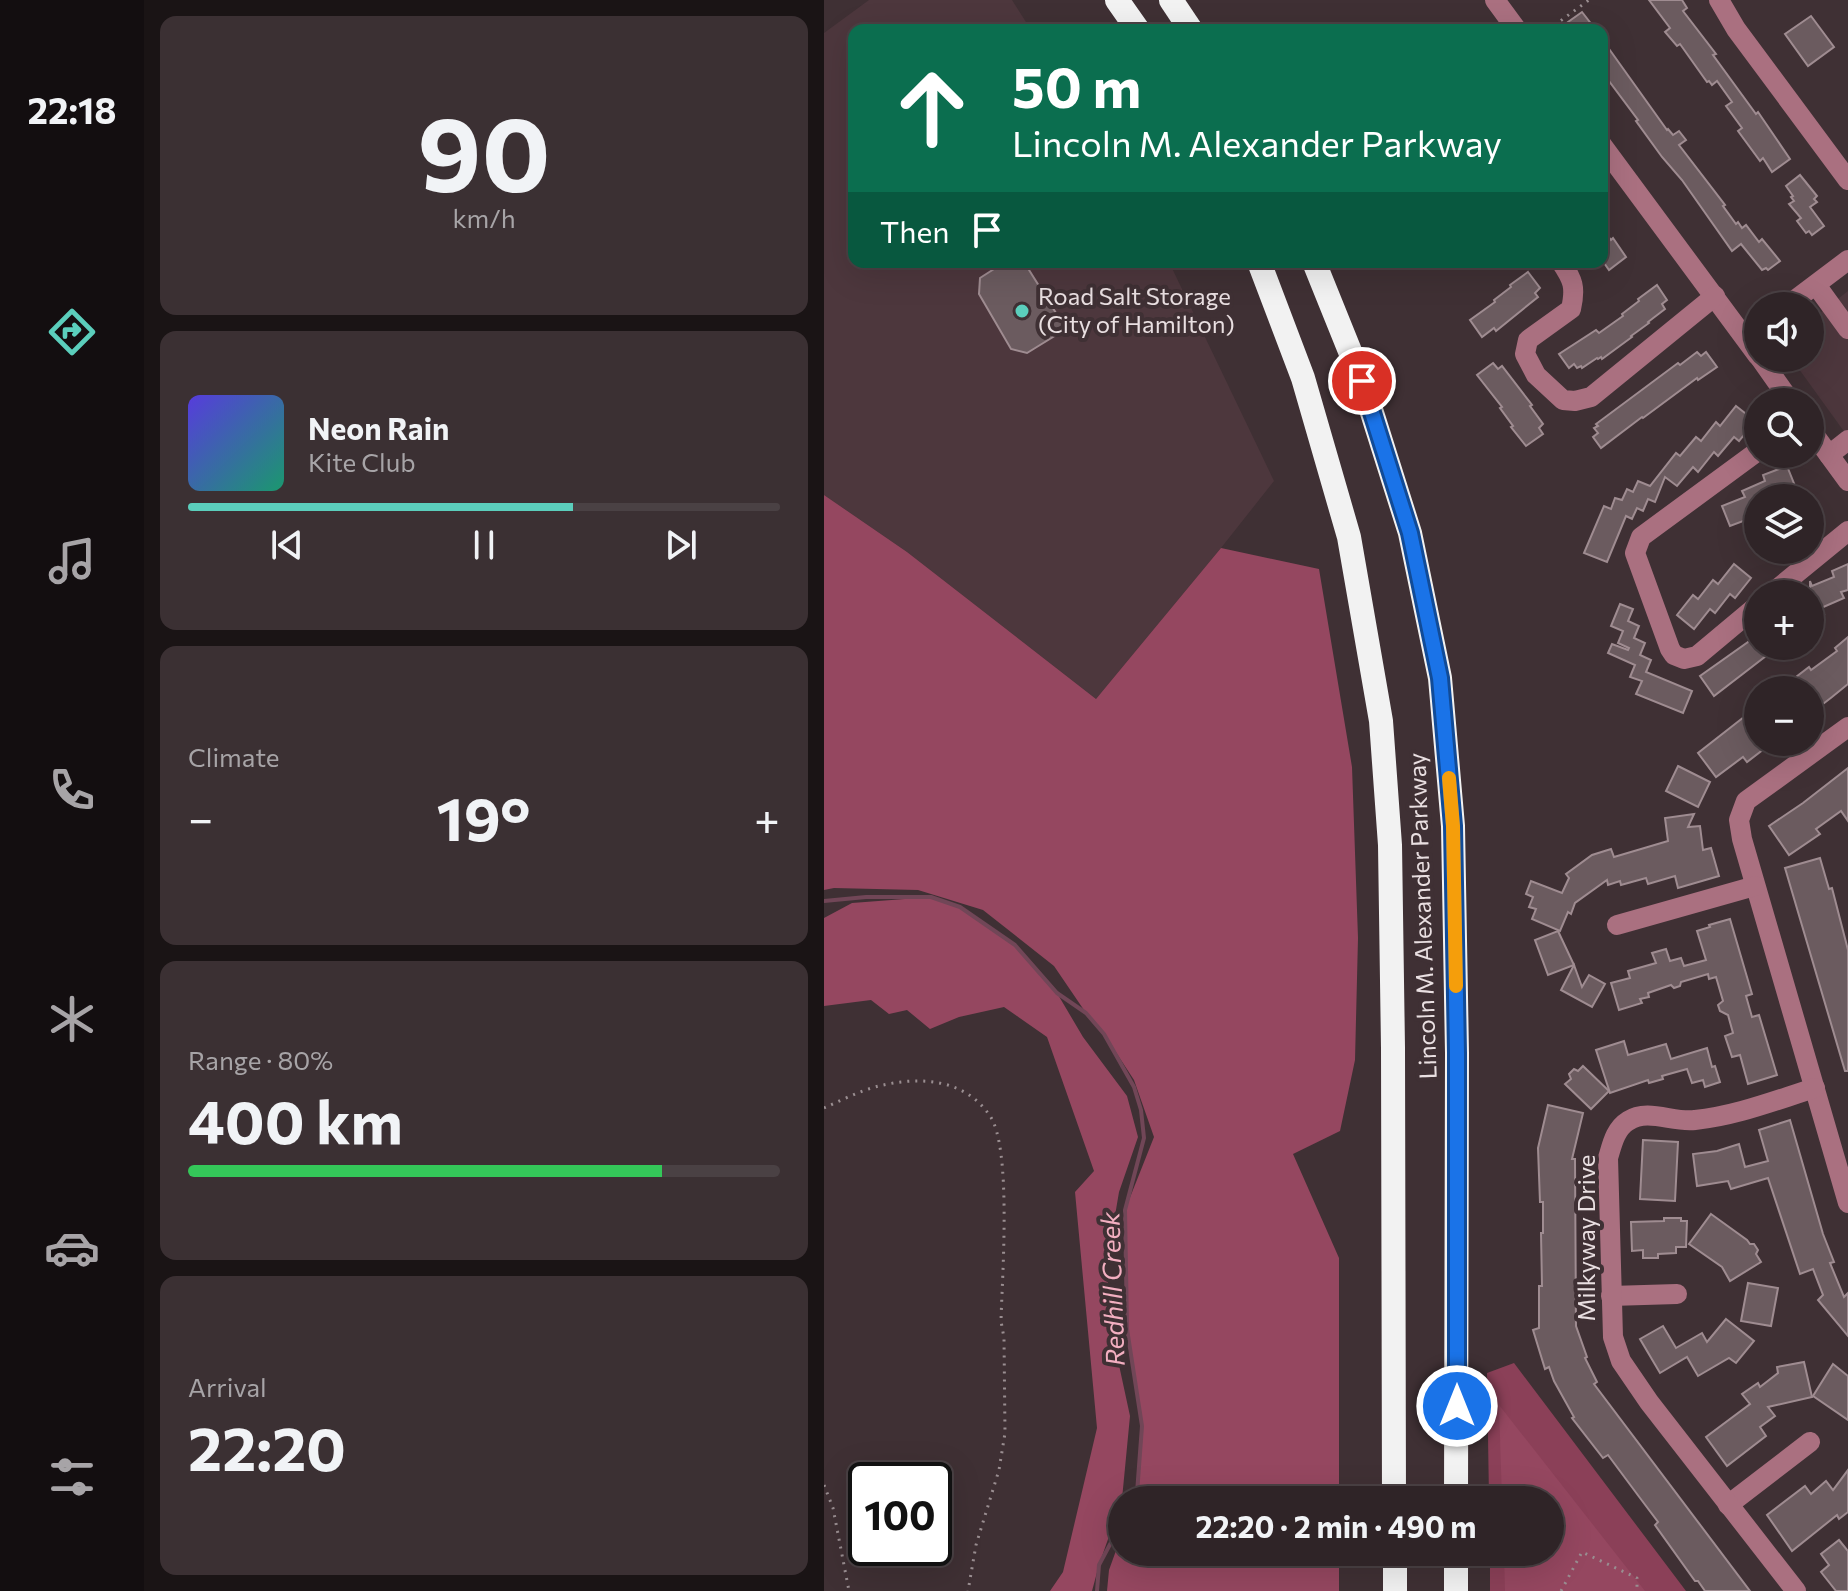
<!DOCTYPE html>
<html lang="en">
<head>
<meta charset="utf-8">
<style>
	:root { --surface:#2f2427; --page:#3b3033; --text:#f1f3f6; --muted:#a7a4a7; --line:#4a4144; --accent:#5bcebc }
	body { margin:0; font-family:Commissioner,sans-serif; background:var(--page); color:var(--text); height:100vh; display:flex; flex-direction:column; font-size:30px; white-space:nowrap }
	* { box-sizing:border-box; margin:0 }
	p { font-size:26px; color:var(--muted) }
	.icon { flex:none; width:44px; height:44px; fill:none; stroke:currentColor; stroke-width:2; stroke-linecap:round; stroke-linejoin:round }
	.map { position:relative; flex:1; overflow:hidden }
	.sheet { display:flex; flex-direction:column; gap:16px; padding:16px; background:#1a1415; width:680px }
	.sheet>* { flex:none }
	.hud { position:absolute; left:24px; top:24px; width:760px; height:244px; border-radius:16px; box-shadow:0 8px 32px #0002,0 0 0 2px var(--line); background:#0b6e4f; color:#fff; overflow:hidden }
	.fabs { position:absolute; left:920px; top:292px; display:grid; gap:16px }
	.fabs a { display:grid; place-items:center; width:80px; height:80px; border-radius:50%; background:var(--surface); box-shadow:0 8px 32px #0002,0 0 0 2px var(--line); font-size:40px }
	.speed { position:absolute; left:24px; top:1462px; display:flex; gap:16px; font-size:40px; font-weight:700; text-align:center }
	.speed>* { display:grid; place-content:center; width:104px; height:104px; border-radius:50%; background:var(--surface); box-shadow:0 8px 32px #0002,0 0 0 2px var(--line); line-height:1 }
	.speed .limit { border:4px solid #111; border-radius:12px; background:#fff; color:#111 }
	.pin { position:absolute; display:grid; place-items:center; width:68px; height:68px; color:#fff; margin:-34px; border:4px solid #fff; border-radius:50%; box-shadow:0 2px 8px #0007 }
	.me { position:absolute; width:88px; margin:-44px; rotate:0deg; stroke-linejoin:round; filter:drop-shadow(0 0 6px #0008) }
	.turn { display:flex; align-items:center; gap:28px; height:168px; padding:0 32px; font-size:36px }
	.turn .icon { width:104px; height:104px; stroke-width:2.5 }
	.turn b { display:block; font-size:56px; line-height:68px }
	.then { display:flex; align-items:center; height:76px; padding:0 32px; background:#0003; gap:16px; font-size:30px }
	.big { font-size:60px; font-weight:700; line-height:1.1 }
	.sheet .widget { flex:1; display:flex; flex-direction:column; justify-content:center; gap:12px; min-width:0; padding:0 28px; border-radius:16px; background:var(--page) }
	.sheet .dial { align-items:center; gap:0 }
	.dial b { font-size:104px; line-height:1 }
	.song { display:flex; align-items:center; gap:24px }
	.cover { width:96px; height:96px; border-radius:12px; background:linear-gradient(135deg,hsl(250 70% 55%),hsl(160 70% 35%)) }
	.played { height:8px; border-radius:4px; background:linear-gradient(90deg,var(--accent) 65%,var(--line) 65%) }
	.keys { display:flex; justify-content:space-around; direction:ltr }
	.heat { display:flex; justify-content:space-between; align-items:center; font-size:44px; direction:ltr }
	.charge { height:12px; border-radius:6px; background:linear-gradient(90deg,#34c759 80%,var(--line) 0) }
	.trip { position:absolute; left:284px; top:1486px; width:456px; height:80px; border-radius:40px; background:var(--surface); box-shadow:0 8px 32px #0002,0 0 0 2px var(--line); font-weight:700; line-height:80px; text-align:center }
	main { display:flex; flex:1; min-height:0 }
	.tab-bar { display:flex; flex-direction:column; width:144px; justify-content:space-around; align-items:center; background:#130e10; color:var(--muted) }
	.tab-bar .icon { width:56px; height:56px }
	.tab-bar .on { color:var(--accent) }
	.tab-bar b { font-size:36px; color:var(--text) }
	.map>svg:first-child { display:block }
</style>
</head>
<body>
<main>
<nav class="tab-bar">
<b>22:18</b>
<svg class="icon on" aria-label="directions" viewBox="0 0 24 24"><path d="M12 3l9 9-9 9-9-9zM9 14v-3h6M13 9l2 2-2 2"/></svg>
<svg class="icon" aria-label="music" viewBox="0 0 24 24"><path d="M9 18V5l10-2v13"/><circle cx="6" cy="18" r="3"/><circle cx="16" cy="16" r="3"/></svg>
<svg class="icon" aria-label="phone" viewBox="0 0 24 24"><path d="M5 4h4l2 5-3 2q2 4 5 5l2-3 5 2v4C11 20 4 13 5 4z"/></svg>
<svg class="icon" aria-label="climate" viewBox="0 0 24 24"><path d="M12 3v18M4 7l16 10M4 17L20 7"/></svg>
<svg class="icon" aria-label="car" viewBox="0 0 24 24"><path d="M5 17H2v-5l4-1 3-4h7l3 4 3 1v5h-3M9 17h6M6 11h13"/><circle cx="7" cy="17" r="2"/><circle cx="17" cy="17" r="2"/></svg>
<svg class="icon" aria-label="filters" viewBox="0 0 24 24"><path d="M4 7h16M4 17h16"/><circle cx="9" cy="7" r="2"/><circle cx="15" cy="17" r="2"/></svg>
</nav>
<section class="sheet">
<div class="widget dial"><b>90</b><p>km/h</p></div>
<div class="widget">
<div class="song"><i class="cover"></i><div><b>Neon Rain</b><p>Kite Club</p></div></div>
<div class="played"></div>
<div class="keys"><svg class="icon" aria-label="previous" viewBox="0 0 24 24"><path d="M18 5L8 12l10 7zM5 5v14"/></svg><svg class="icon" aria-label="pause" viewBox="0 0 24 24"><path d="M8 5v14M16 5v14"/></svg><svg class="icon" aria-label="next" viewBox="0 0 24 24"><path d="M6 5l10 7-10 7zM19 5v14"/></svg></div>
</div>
<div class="widget"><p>Climate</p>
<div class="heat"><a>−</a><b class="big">19°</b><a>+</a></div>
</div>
<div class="widget"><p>Range · 80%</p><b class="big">400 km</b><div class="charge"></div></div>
<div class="widget"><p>Arrival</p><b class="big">22:20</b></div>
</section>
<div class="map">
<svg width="1024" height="1591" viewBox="0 0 1024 1591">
	<rect width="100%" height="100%" fill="#3f3034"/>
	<g fill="#4d373d">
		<polygon points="45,0 188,0 207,30 30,30 30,262 345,262 450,481 397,548 272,699 83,552 0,495 0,33"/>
		<polygon points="1024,291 1024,437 967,358 986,358 986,321"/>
	</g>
	<polygon fill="#8b4058" points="690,1363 862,1591 666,1591 666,1552 726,1552 726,1500 665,1500 663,1373"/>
	<g fill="#954760">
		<polygon points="0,495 83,552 272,699 397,548 495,569 528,767 534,938 531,1060 516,1131 469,1154 515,1258 515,1500 311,1500 313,1493 318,1426 303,1329 301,1210 330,1137 310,1080 280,1034 262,1013 230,966 159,910 94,890 10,888 0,890"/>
		<polygon points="107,897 136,907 191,945 233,993 259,1037 303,1096 314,1137 295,1192 284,1257 284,1314 306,1416 298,1499 275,1565 268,1591 226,1591 239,1572 273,1428 251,1192 270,1171 223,1037 180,1007 135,1017 106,1029 83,1010 65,1014 47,1000 0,1006 0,918 28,903"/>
		<polygon points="675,1405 821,1591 681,1591 680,1552 726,1552 726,1500 678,1500"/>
		<polygon points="298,1534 298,1552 515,1552 515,1591 283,1591 285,1570"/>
	</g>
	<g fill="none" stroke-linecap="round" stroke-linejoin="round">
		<g stroke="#714657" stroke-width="4">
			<polyline points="0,901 42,897 107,897 136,907 191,945 233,993 262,1013 280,1034 310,1087 317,1110 320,1138 301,1210 303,1329 318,1426 313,1493 309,1500"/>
			<polyline points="273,1591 275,1565 298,1522"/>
		</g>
	</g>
	<g fill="#6b5b5f" stroke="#9f8c91" stroke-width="2">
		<polygon points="825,0 858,0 863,8 859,11 892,54 889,55 932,114 934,112 966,159 948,172 939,158 936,161 914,131 918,128 902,106 908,102 893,81 888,85 885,81 883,82 856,44 853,46 841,32 846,28"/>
		<polygon points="758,12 772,30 749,30 744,22"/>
		<polygon points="987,16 1010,47 984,66 961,34"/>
		<polygon points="778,39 843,130 844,129 849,135 855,131 862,140 855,145 901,205 899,206 912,224 914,222 918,228 922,225 935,242 938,239 956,261 944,270 942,268 938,270 917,244 908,251 858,180 838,157 812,121 814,120 779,73 782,71 778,66"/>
		<polygon points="976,175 993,196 990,199 993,202 986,207 1000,226 988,235 985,231 982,233 973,221 977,218 965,204 970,201 967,197 969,196 962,186"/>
		<polygon points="778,228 787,240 789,238 802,257 785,270 778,260"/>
		<polygon points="181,262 200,262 242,329 203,353 187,349 155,294 156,278"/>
		<polygon points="704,272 716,288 711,293 714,297 672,331 670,328 658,337 646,320 671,302 670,300 687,287 686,285"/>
		<polygon points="833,285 843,300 838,304 841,309 824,322 825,323 807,336 808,337 778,359 777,357 774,359 773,358 758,368 757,366 753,368 750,364 745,368 735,354 772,330 775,333 799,316 798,314 815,301 814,299"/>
		<polygon points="873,352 877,356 882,352 893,367 874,380 873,378 819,418 818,417 777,448 769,437 774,433 770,428 774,426 772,424 854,363 856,365"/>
		<polygon points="669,363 674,369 678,366 708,405 706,406 719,424 715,428 719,434 702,446 687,427 689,426 676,408 678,407 653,375"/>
		<polygon points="912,406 931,421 915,441 910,437 894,456 890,452 874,472 869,467 853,486 841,477 831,502 824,499 819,511 813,508 808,519 802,516 783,562 760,553 780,506 787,509 791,498 798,500 803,489 809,492 814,481 826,486 852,453 856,456 872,437 877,441 892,422 896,426"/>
		<polygon points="963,466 971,486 948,495 949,498 934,498 934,508 927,510 930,517 906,526 898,506 921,497 918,491 941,481 939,475"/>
		<polygon points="910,564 927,578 911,598 906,594 891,613 886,609 870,629 853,615 869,595 874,599 889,580 894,584"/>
		<polygon points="1024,564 1024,590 1017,592 1020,598 997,608 1000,614 986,619 986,581 988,586 1010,577 1008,571"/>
		<polygon points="796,604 809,609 804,621 815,626 810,638 821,643 816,655 827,660 822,672 868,691 859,713 812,694 818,681 806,677 811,665 784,653 788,644 804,650 805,648 794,643 799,631 787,626"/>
		<polygon points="934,635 934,646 955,646 890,696 876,676"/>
		<polygon points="1024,637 1024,684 1008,697 986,714 986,690 955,690 985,667 987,670 1013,651 1011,648"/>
		<polygon points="934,706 934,742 949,742 923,762 919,757 892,777 874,753"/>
		<polygon points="854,766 886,782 874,807 842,791"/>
		<polygon points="1024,768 1024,821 1017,811 992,829 996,834 965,855 945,826 979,803"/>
		<polygon points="870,814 864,827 876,826 879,850 887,848 895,876 854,888 851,876 824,884 822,878 797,885 796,881 784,885 783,880 751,903 747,914 744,912 736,931 708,919 712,909 705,907 709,897 702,894 707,881 738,893 745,878 742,874 768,855 787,849 790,857 844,841 841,818"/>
		<polygon points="996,858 1005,889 1008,888 1024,950 1024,1071 1021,1071 961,868"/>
		<polygon points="906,919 928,994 922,996 928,1017 935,1015 953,1075 924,1084 916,1055 908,1057 901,1036 909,1033 904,1015 896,1011 894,1005 899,1001 892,977 885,979 884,974 857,982 856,986 850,988 847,985 824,993 825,997 816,999 818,1003 795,1010 787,983 806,978 804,971 832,963 828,953 842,949 846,961 857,958 860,966 882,960 873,931 886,927 885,925"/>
		<polygon points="734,931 750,965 724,975 711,940"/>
		<polygon points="750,965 758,987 765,975 781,984 768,1007 737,990"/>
		<polygon points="800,1041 804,1055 842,1044 847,1059 883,1048 888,1067 891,1066 896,1082 881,1087 879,1080 868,1083 863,1069 838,1076 839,1079 825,1083 824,1080 786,1093 772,1050"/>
		<polygon points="759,1066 785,1091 767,1109 741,1084 747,1079 745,1074 750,1069 754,1071"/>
		<polygon points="724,1105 759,1113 748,1159 751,1159 752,1326 763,1357 761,1358 773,1382 770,1384 926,1591 881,1591 874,1581 871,1581 831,1525 834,1522 816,1498 784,1455 779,1458 748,1418 750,1417 730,1381 725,1367 721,1369 709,1330 715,1328 715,1286 718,1286 717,1233 719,1233 719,1202 716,1202 714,1148"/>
		<polygon points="966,1120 999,1234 1010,1262 1006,1263 1020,1297 1024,1293 1024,1336 994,1300 999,1295 989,1269 976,1274 944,1178 907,1189 904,1181 873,1186 869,1154 893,1151 915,1144 921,1167 944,1161 935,1130"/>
		<polygon points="819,1140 854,1142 851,1201 816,1199"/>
		<polygon points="887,1214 923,1240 926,1244 930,1244 934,1250 932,1254 937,1262 906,1281 898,1267 865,1244"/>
		<polygon points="840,1218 857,1218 857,1221 863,1221 862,1247 852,1247 852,1253 834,1254 834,1258 819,1258 819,1250 808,1251 807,1222 840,1221"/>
		<polygon points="924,1283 954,1288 947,1326 917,1321"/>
		<polygon points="902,1319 930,1341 912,1363 905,1358 874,1376 863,1357 836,1373 816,1339 839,1326 852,1348 878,1333 883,1342"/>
		<polygon points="980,1362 988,1397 944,1407 951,1416 936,1427 942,1436 903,1466 882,1437 926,1404 918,1394 934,1383 936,1387 954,1373 953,1367"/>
		<polygon points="1009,1364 1024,1376 1024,1420 989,1396"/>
		<polygon points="1024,1470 1024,1512 1015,1519 1013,1515 968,1551 943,1515 981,1486 987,1494 1002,1481 1009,1490"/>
		<polygon points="1015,1540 1024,1551 1024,1591 1012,1591 997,1572 1005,1565 997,1554"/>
	</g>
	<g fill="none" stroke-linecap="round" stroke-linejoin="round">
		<g stroke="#9a8e91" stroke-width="3" stroke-dasharray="2 6" stroke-linecap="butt">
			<polyline points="724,30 765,0"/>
			<path d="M0 1108C16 1101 33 1092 51 1087 92 1076 140 1077 166 1116 188 1148 178 1278 177 1321L180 1338 181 1433 175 1470 152 1545 144 1591"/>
			<polyline points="0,1485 9,1508 25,1591"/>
			<polyline points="737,1591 758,1552 813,1578 813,1591"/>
		</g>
		<g stroke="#aa7080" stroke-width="20">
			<polyline points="671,0 693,30"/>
			<polyline points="895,0 912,29 1024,180"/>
			<polyline points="778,145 934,356"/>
			<path d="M737 262C749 280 752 287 747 309L704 340 701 354 712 375 739 400 751 401 767 397 891 296"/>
			<polyline points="992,285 1024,329"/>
			<polyline points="963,306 1024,260"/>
			<polyline points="936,358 967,402"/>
			<polyline points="986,429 1024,481"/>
			<polyline points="934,451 817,537 811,553 846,649 850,655 860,659 873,656 934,605"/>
			<polyline points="1005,455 1024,440"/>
			<polyline points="947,594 1024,531"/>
			<polyline points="1024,727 922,801 915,820 918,839 1024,1203"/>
			<polyline points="793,925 931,886"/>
			<polyline points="787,1296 853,1294"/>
			<polyline points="904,1505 986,1442"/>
			<path d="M972 1591 825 1402 797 1361 789 1337 784 1158C788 1145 791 1129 804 1121 824 1108 849 1123 871 1120 912 1116 952 1100 991 1088"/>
		</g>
		<g stroke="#f2f2f2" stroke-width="24">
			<polyline points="293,0 314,30"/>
			<polyline points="347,0 367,30"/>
			<polyline points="435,262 479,378 525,537 557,721 566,845 569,1048 570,1500"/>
			<polyline points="490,262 538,381 586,533 616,678 629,826 633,1053 632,1500"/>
			<polyline points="571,1552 571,1591"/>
			<polyline points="632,1591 632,1552"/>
		</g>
	</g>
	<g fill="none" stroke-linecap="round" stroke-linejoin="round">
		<g stroke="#114b97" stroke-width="20">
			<polyline id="route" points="538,381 586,533 616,678 629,826 633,1053 633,1406"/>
		</g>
		<use href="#route" stroke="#1a73e8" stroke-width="14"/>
		<polyline stroke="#f59e0b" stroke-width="14" points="625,778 629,826 632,986"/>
	</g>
	<circle fill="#5bcebc" stroke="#3f3034" stroke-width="3" cx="198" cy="311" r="8"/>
	<g text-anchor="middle" stroke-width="8" stroke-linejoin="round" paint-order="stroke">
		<g font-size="24" fill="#e9dfe1" stroke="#3f3034" text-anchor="start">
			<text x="214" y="305">Road Salt Storage<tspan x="214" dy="28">(City of Hamilton)</tspan></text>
		</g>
		<g font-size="24" fill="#e9dfe1" stroke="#3f3034">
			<text transform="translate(599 916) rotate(-92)" y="8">Lincoln M. Alexander Parkway</text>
			<text transform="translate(763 1238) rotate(-90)" y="8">Milkyway Drive</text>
		</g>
		<g font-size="26" font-style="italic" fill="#f3afc1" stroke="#3f3034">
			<text transform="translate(289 1289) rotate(-92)" y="9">Redhill Creek</text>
		</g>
	</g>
</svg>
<div class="fabs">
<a><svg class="icon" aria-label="sound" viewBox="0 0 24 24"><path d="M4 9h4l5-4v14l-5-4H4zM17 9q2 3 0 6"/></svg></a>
<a><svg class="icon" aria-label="search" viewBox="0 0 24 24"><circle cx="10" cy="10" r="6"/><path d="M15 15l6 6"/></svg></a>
<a><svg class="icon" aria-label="layers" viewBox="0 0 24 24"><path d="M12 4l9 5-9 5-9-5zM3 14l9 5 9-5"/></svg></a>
<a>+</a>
<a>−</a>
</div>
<div class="speed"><div class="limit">100</div></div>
<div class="pin" style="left:538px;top:381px;background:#d93025"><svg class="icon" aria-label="arrive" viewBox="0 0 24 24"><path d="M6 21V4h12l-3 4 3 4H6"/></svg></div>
<svg class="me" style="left:633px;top:1406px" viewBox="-20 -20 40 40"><circle r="17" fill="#1a73e8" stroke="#fff" stroke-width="3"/><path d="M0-11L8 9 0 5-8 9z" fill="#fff"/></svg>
<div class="trip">22:20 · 2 min · 490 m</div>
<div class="hud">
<div class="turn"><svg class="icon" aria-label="ahead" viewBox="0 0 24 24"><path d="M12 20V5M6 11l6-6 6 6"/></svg><div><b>50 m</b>Lincoln M. Alexander Parkway</div></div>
<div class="then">Then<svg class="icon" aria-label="arrive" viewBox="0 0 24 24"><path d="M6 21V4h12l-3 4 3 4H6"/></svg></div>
</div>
</div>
</main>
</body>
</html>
